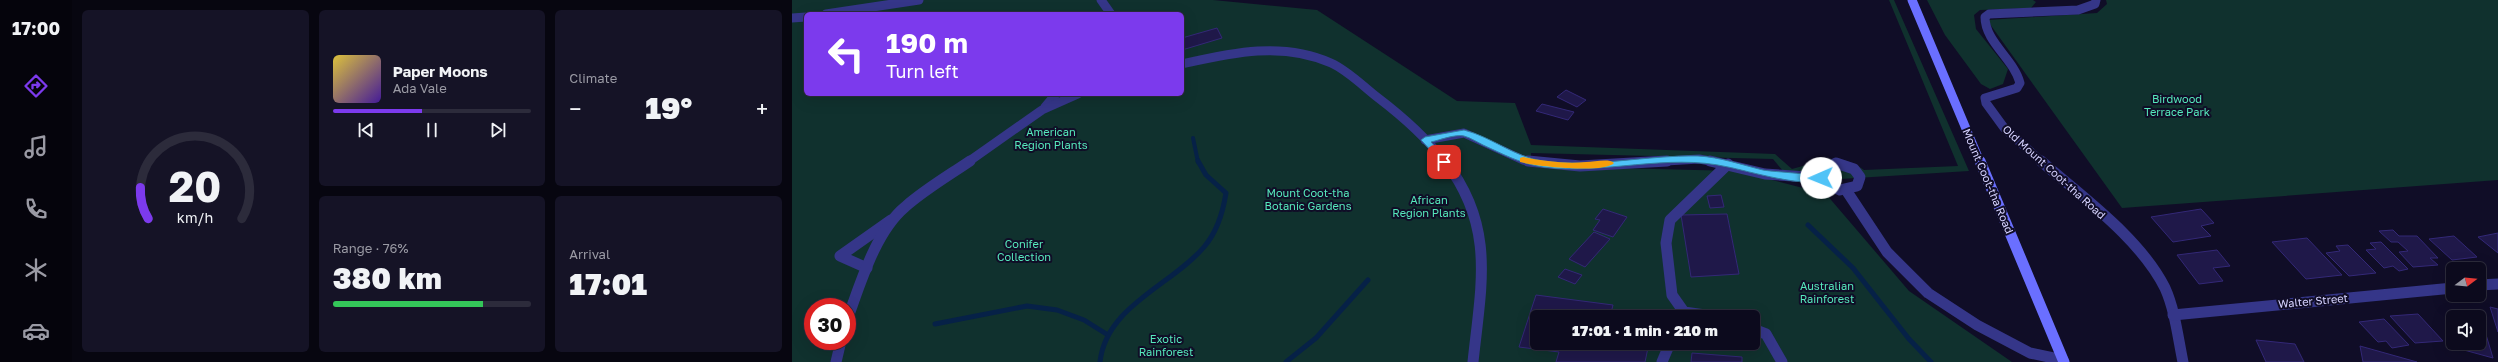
<!DOCTYPE html>
<html lang="en">
<head>
<meta charset="utf-8">
<style>
	:root { --surface:#0c0a1d; --page:#151326; --text:#f1f3f6; --muted:#9a9aa4; --line:#2c2b3b; --accent:#7c3aed }
	body { margin:0; font-family:"Golos Text",sans-serif; background:var(--page); color:var(--text); height:100vh; display:flex; flex-direction:column; font-size:15px; white-space:nowrap }
	* { box-sizing:border-box; margin:0 }
	p { font-size:13px; color:var(--muted) }
	.icon { flex:none; width:22px; height:22px; fill:none; stroke:currentColor; stroke-width:2; stroke-linecap:round; stroke-linejoin:round }
	.map { position:relative; flex:1; overflow:hidden }
	.drawer { display:flex; flex-direction:column; gap:10px; padding:10px; background:#070610; width:720px }
	.drawer>* { flex:none }
	.top-card { position:absolute; left:12px; top:12px; width:380px; height:84px; border-radius:6px; box-shadow:0 4px 16px #0002,0 0 0 1px var(--line); background:#7c3aed; color:#fff; overflow:hidden }
	.needle { width:26px; rotate:74deg }
	.fabs { position:absolute; left:1654px; top:262px; display:grid; gap:8px }
	.fabs a { display:grid; place-items:center; width:40px; height:40px; border-radius:6px; background:var(--surface); box-shadow:0 4px 16px #0002,0 0 0 1px var(--line); font-size:20px }
	.speed { position:absolute; left:12px; top:298px; display:flex; gap:8px; font-size:20px; font-weight:700; text-align:center }
	.speed>* { display:grid; place-content:center; width:52px; height:52px; border-radius:50%; background:var(--surface); box-shadow:0 4px 16px #0002,0 0 0 1px var(--line); line-height:1 }
	.speed .limit { border:6px solid #d22; background:#fff; color:#111 }
	.pin { position:absolute; display:grid; place-items:center; width:34px; height:34px; color:#fff; margin:-17px; border-radius:8px; box-shadow:0 2px 6px #0006 }
	.me { position:absolute; width:44px; margin:-22px; rotate:269deg; stroke-linejoin:round; filter:drop-shadow(0 0 3px #0008) }
	.turn { display:flex; align-items:center; gap:14px; height:84px; padding:0 16px; font-size:18px }
	.turn .icon { width:52px; height:52px; stroke-width:2.5 }
	.turn b { display:block; font-size:28px; line-height:34px }
	.big { font-size:30px; font-weight:800; line-height:1.1 }
	.drawer .tile { flex:1; display:flex; flex-direction:column; justify-content:center; gap:6px; min-width:0; padding:0 14px; border-radius:6px; background:var(--page) }
	.drawer .dial { align-items:center; gap:0 }
	.dial svg { height:104px; overflow:visible; fill:none; stroke:var(--line); stroke-width:7; stroke-linecap:round; text-anchor:middle }
	.dial text { fill:var(--text); stroke:none }
	.song { display:flex; align-items:center; gap:12px }
	.cover { width:48px; height:48px; border-radius:6px; background:linear-gradient(135deg,hsl(50 70% 55%),hsl(260 70% 35%)) }
	.played { height:4px; border-radius:2px; background:linear-gradient(90deg,var(--accent) 45%,var(--line) 45%) }
	.keys { display:flex; justify-content:space-around; direction:ltr }
	.heat { display:flex; justify-content:space-between; align-items:center; font-size:22px; direction:ltr }
	.charge { height:6px; border-radius:3px; background:linear-gradient(90deg,#34c759 76%,var(--line) 0) }
	.drawer .tiles { flex:1; display:grid; gap:10px; grid-template-columns:repeat(3,1fr) }
	.tile:first-child { grid-row:span 2 }
	.trip { position:absolute; left:738px; top:310px; width:230px; height:40px; border-radius:6px; background:var(--surface); box-shadow:0 4px 16px #0002,0 0 0 1px var(--line); font-weight:800; line-height:40px; text-align:center }
	main { display:flex; flex:1; min-height:0 }
	.tabs { display:flex; flex-direction:column; width:72px; justify-content:space-around; align-items:center; background:#05040c; color:var(--muted) }
	.tabs .icon { width:28px; height:28px }
	.tabs .current { color:var(--accent) }
	.tabs b { font-size:18px; color:var(--text) }
	.map>svg:first-child { display:block }
</style>
</head>
<body>
<main>
<nav class="tabs">
<b>17:00</b>
<svg class="icon current" aria-label="directions" viewBox="0 0 24 24"><path d="M12 3l9 9-9 9-9-9zM9 14v-3h6M13 9l2 2-2 2"/></svg>
<svg class="icon" aria-label="music" viewBox="0 0 24 24"><path d="M9 18V5l10-2v13"/><circle cx="6" cy="18" r="3"/><circle cx="16" cy="16" r="3"/></svg>
<svg class="icon" aria-label="phone" viewBox="0 0 24 24"><path d="M5 4h4l2 5-3 2q2 4 5 5l2-3 5 2v4C11 20 4 13 5 4z"/></svg>
<svg class="icon" aria-label="climate" viewBox="0 0 24 24"><path d="M12 3v18M4 7l16 10M4 17L20 7"/></svg>
<svg class="icon" aria-label="car" viewBox="0 0 24 24"><path d="M5 17H2v-5l4-1 3-4h7l3 4 3 1v5h-3M9 17h6M6 11h13"/><circle cx="7" cy="17" r="2"/><circle cx="17" cy="17" r="2"/></svg>
</nav>
<section class="drawer">
<div class="tiles">
<div class="tile dial"><svg viewBox="0 0 100 80">
<path d="M14 69A42 42 0 1 1 86 69"/>
<path d="M14 69A42 42 0 0 1 8 45" stroke="#7c3aed"/>
<text x="50" y="56" font-size="32" font-weight="700">20</text>
<text x="50" y="72" font-size="11">km/h</text>
</svg></div>
<div class="tile">
<div class="song"><i class="cover"></i><div><b>Paper Moons</b><p>Ada Vale</p></div></div>
<div class="played"></div>
<div class="keys"><svg class="icon" aria-label="previous" viewBox="0 0 24 24"><path d="M18 5L8 12l10 7zM5 5v14"/></svg><svg class="icon" aria-label="pause" viewBox="0 0 24 24"><path d="M8 5v14M16 5v14"/></svg><svg class="icon" aria-label="next" viewBox="0 0 24 24"><path d="M6 5l10 7-10 7zM19 5v14"/></svg></div>
</div>
<div class="tile"><p>Climate</p>
<div class="heat"><a>−</a><b class="big">19°</b><a>+</a></div>
</div>
<div class="tile"><p>Range · 76%</p><b class="big">380 km</b><div class="charge"></div></div>
<div class="tile"><p>Arrival</p><b class="big">17:01</b></div>
</div>
</section>
<div class="map">
<svg width="1706" height="362" viewBox="0 0 1706 362">
	<rect width="100%" height="100%" fill="#100d27"/>
	<g fill="#10312e" fill-rule="evenodd">
		<path d="M0 0H421L525 10 665 101 723 103 739 145 983 154 1000 169C1031 161 1044 151 1072 170L1166 166 1097 0H1102L1177 171 1000 182 981 159 739 153V166L945 171 1034 194 1117 291 1220 362H0ZM14 14H390V94H14ZM21 307H55V341H21ZM745 317H961V343H745Z"/>
		<polygon points="1135,0 1241,0 1244,2 1239,8 1188,10 1182,15 1184,29 1216,69 1211,84 1198,89 1189,84 1153,35"/>
		<polygon points="1314,0 1706,0 1706,180 1330,208 1195,20 1305,13 1315,4"/>
	</g>
	<g fill="none" stroke-linecap="round" stroke-linejoin="round">
		<polyline stroke="#062147" stroke-width="4" points="401,138 406,162"/>
		<g stroke="#062147" stroke-width="5">
			<polyline points="1016,225 1061,268 1117,339 1139,362"/>
			<polyline points="143,324 235,306 265,310 292,320 316,335"/>
			<path d="M308 362C314 306 380 285 412 247 425 232 431 212 434 193L414 175 406 161"/>
			<polyline points="494,362 524,338 576,280"/>
		</g>
	</g>
	<g fill="#1f1849" stroke="#332877">
		<polygon points="425,28 430,38 390,50 390,38"/>
		<polygon points="774,90 794,100 785,107 765,97"/>
		<polygon points="750,104 782,112 776,120 744,111"/>
		<polygon points="929,195 932,207 918,208 915,196"/>
		<polygon points="811,209 835,217 821,237 801,230 808,220 803,219"/>
		<polygon points="1409,209 1422,223 1409,226 1419,236 1381,242 1359,217"/>
		<polygon points="935,214 947,274 899,277 889,215"/>
		<polygon points="1601,230 1607,236 1625,236 1646,258 1638,258 1646,265 1621,267 1607,252 1616,251 1606,242 1599,242 1587,231"/>
		<polygon points="802,232 818,239 793,267 777,259"/>
		<polygon points="1706,233 1706,253 1686,237"/>
		<polygon points="1662,236 1685,257 1660,260 1637,239"/>
		<polygon points="1515,238 1550,275 1514,279 1480,242"/>
		<polygon points="1589,242 1616,269 1607,271 1601,266 1592,268 1574,250 1584,249 1578,243"/>
		<polygon points="1556,245 1584,273 1557,276 1534,253 1548,251 1544,246"/>
		<polygon points="1425,250 1438,266 1421,268 1431,281 1407,284 1385,255"/>
		<polygon points="773,269 790,275 783,284 766,277"/>
		<polygon points="744,295 821,305 818,317 745,317 745,343 857,343 853,362 764,362 767,352 727,347"/>
		<polygon points="1698,307 1706,309 1706,332"/>
		<polygon points="1661,311 1684,317 1663,317"/>
		<polygon points="1626,314 1651,341 1623,343 1598,316"/>
		<polygon points="1687,318 1689,318 1701,358 1672,350 1670,343 1687,343"/>
		<polygon points="1592,319 1617,345 1600,348 1594,341 1586,342 1567,322"/>
		<polygon points="1464,340 1503,344 1512,362 1474,362"/>
		<polygon points="1568,346 1625,362 1571,362"/>
		<polygon points="900,353 950,357 950,362 899,362"/>
	</g>
	<g fill="none" stroke-linecap="round" stroke-linejoin="round">
		<g stroke="#353689" stroke-width="9">
			<polyline points="309,0 319,14"/>
			<polyline points="34,14 127,0"/>
			<polyline points="0,18 14,17"/>
			<path d="M390 64C439 53 490 41 539 63 555 70 571 86 585 97 610 116 634 137 653 162"/>
			<polyline points="253,107 264,94"/>
			<polyline points="633,140 672,133 731,160 741,162"/>
			<polyline points="176,162 250,110 286,94"/>
			<polyline points="858,162 907,159 924,162"/>
			<path d="M1250 162 1213 129 1194 103 1193 98 1225 88 1228 83C1222 59 1193 42 1193 17L1197 14 1286 10 1303 4 1304 0"/>
		</g>
		<g stroke="#353689" stroke-width="11">
			<path d="M653 161C704 227 689 285 681 362"/>
			<polyline points="736,161 788,166 875,161"/>
			<polyline points="918,161 973,174 1029,178"/>
			<path d="M1249 161C1290 197 1348 238 1373 288 1383 310 1386 338 1391 362"/>
			<polygon points="1044,163 1062,169 1068,177 1065,186 1048,190 1031,182 1028,173"/>
			<polyline points="1054,190 1095,252 1136,293 1185,325 1238,353 1271,360"/>
			<polyline points="75,268 48,256 99,220"/>
			<polyline points="1687,285 1706,284"/>
			<polyline points="1381,315 1661,288"/>
			<polyline points="927,317 892,312 880,295 874,243 878,220 936,164"/>
			<path d="M55 320C68 285 83 232 113 207 132 190 156 176 178 161"/>
			<polyline points="961,329 974,334 990,362"/>
			<polyline points="44,362 49,341"/>
			<polyline points="870,362 878,343"/>
		</g>
		<polyline stroke="#6a6fff" stroke-width="9" points="1120,0 1188,162"/>
		<polyline stroke="#6a6fff" stroke-width="11" points="1188,161 1272,362"/>
	</g>
	<path fill="#4fc3f7" stroke="#337fa1" d="M672 130C700 137 722 157 751 161 802 168 854 155 906 156 928 157 950 165 971 170 981 172 1030 174 1033 178 1023 191 952 170 936 167 875 153 812 175 751 167 729 164 711 154 691 145 685 142 679 138 672 136 663 134 648 140 639 142L657 162 652 165 629 140 633 137Z"/>
	<path fill="#f59e0b" d="M731 157C752 161 773 164 794 162 802 162 817 158 822 163 812 174 743 166 728 162V158Z"/>
	<g text-anchor="middle" stroke-width="4" stroke-linejoin="round" paint-order="stroke">
		<g font-size="11" fill="#56e8bb" stroke="#100d27">
			<text x="1385" y="103">Birdwood<tspan x="1385" dy="13">Terrace Park</tspan></text>
			<text x="259" y="136">American<tspan x="259" dy="13">Region Plants</tspan></text>
			<text x="516" y="197">Mount Coot-tha<tspan x="516" dy="13">Botanic Gardens</tspan></text>
			<text x="637" y="204">African<tspan x="637" dy="13">Region Plants</tspan></text>
			<text x="232" y="248">Conifer<tspan x="232" dy="13">Collection</tspan></text>
			<text x="1035" y="290">Australian<tspan x="1035" dy="13">Rainforest</tspan></text>
			<text x="374" y="343">Exotic<tspan x="374" dy="13">Rainforest</tspan></text>
		</g>
		<g font-size="11" fill="#d6d3ff" stroke="#100d27">
			<text transform="translate(1262 172) rotate(42)" y="4">Old Mount Coot-tha Road</text>
			<text transform="translate(1196 181) rotate(67)" y="4">Mount Coot-tha Road</text>
			<text transform="translate(1521 301) rotate(-5)" y="4">Walter Street</text>
		</g>
	</g>
</svg>
<div class="fabs">
<a><svg class="needle" viewBox="-14 -14 28 28"><path d="M0-13l5 13h-10z" fill="#e53935"/><path d="M0 13l5-13h-10z" fill="#9a9aa4"/></svg></a>
<a><svg class="icon" aria-label="sound" viewBox="0 0 24 24"><path d="M4 9h4l5-4v14l-5-4H4zM17 9q2 3 0 6"/></svg></a>
</div>
<div class="speed"><div class="limit">30</div></div>
<div class="pin" style="left:652px;top:162px;background:#d93025"><svg class="icon" aria-label="arrive" viewBox="0 0 24 24"><path d="M6 21V4h12l-3 4 3 4H6"/></svg></div>
<svg class="me" style="left:1029px;top:178px" viewBox="-20 -20 40 40"><circle r="19" fill="#fff"/><path d="M0-13L10 11 0 6-10 11z" fill="#4fc3f7"/></svg>
<div class="trip">17:01 · 1 min · 210 m</div>
<div class="top-card">
<div class="turn"><svg class="icon" aria-label="left" viewBox="0 0 24 24"><path d="M17 20v-9H6M10 6l-5 5 5 5"/></svg><div><b>190 m</b>Turn left</div></div>
</div>
</div>
</main>
</body>
</html>
